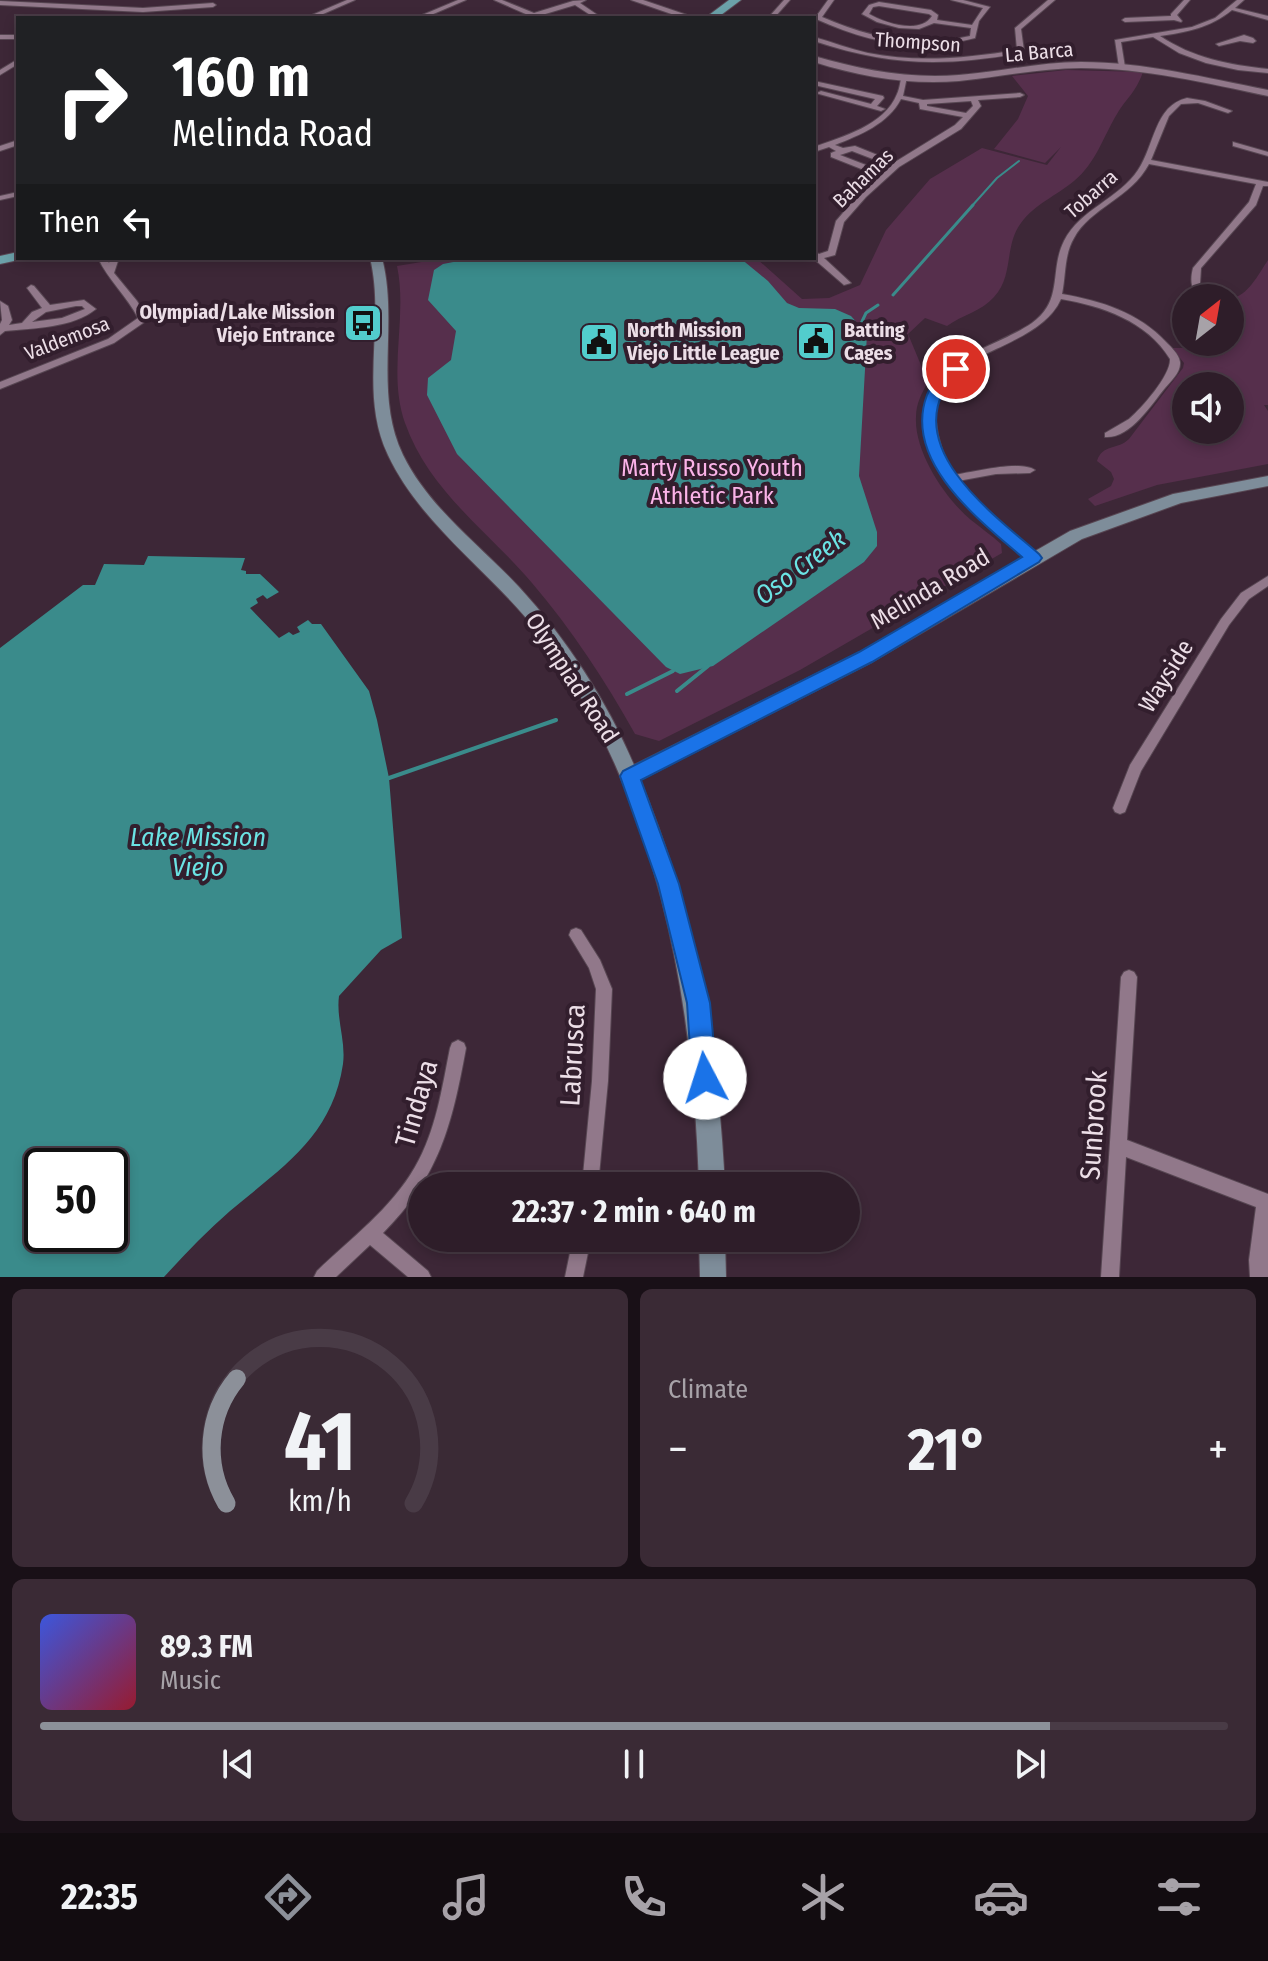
<!DOCTYPE html>
<html lang="en">
<head>
<meta charset="utf-8">
<style>
	:root { --surface:#2e1d29; --page:#3a2a35; --text:#f1f3f6; --muted:#a7a2a8; --line:#493b46; --accent:#8c9099 }
	body { margin:0; font-family:"Fira Sans Condensed",sans-serif; background:var(--page); color:var(--text); height:100vh; display:flex; flex-direction:column; font-size:30px; white-space:nowrap }
	* { box-sizing:border-box; margin:0 }
	p { font-size:26px; color:var(--muted) }
	.icon { flex:none; width:44px; height:44px; fill:none; stroke:currentColor; stroke-width:2; stroke-linecap:round; stroke-linejoin:round }
	.map { position:relative; height:1277px; overflow:hidden }
	.side { display:flex; flex-direction:column; gap:12px; padding:12px; background:#191017; flex:1 }
	.side>* { flex:none }
	.guide { position:absolute; left:16px; top:16px; width:800px; height:244px; border-radius:0px; box-shadow:0 4px 12px #0003,0 0 0 2px var(--line); background:#202124; color:#fff; overflow:hidden }
	.needle { width:52px; rotate:31deg }
	.buttons { position:absolute; left:1172px; top:284px; display:grid; gap:16px }
	.buttons a { display:grid; place-items:center; width:72px; height:72px; border-radius:50%; background:var(--surface); box-shadow:0 4px 12px #0003,0 0 0 2px var(--line); font-size:40px }
	.speed { position:absolute; left:24px; top:1148px; display:flex; gap:16px; font-size:40px; font-weight:700; text-align:center }
	.speed>* { display:grid; place-content:center; width:104px; height:104px; border-radius:50%; background:var(--surface); box-shadow:0 4px 12px #0003,0 0 0 2px var(--line); line-height:1 }
	.speed .limit { border:4px solid #111; border-radius:12px; background:#fff; color:#111 }
	.pin { position:absolute; display:grid; place-items:center; width:68px; height:68px; color:#fff; margin:-34px; border:4px solid #fff; border-radius:50%; box-shadow:0 2px 8px #0007 }
	.me { position:absolute; width:88px; margin:-44px; rotate:355deg; stroke-linejoin:round; filter:drop-shadow(0 0 6px #0008) }
	.turn { display:flex; align-items:center; gap:28px; height:168px; padding:0 24px; font-size:36px }
	.turn .icon { width:104px; height:104px; stroke-width:2.5 }
	.turn b { display:block; font-size:56px; line-height:68px }
	.then { display:flex; align-items:center; height:76px; padding:0 24px; background:#0003; gap:16px; font-size:30px }
	.big { font-size:60px; font-weight:700; line-height:1.1 }
	.side .tile { flex:1; display:flex; flex-direction:column; justify-content:center; gap:12px; min-width:0; padding:0 28px; border-radius:12px; background:var(--page) }
	.side .dial { align-items:center; gap:0 }
	.dial svg { height:208px; overflow:visible; fill:none; stroke:var(--line); stroke-width:7; stroke-linecap:round; text-anchor:middle }
	.dial text { fill:var(--text); stroke:none }
	.song { display:flex; align-items:center; gap:24px }
	.cover { width:96px; height:96px; border-radius:12px; background:linear-gradient(135deg,hsl(230 70% 55%),hsl(350 70% 35%)) }
	.played { height:8px; border-radius:4px; background:linear-gradient(90deg,var(--accent) 85%,var(--line) 85%) }
	.keys { display:flex; justify-content:space-around; direction:ltr }
	.heat { display:flex; justify-content:space-between; align-items:center; font-size:44px; direction:ltr }
	.side .tiles { flex:1; display:grid; gap:12px; grid-template-columns:1fr 1fr }
	.tile:last-child { grid-column:span 2 }
	.trip { position:absolute; left:408px; top:1172px; width:452px; height:80px; border-radius:40px; background:var(--surface); box-shadow:0 4px 12px #0003,0 0 0 2px var(--line); font-weight:700; line-height:80px; text-align:center }
	.tabs { display:flex; height:128px; justify-content:space-around; align-items:center; background:#120c10; color:var(--muted) }
	.tabs .icon { width:56px; height:56px }
	.tabs .active { color:var(--accent) }
	.tabs b { font-size:36px; color:var(--text) }
	.map>svg:first-child { display:block }
</style>
</head>
<body>
<div class="map">
<svg width="1268" height="1277" viewBox="0 0 1268 1277">
	<rect width="100%" height="100%" fill="#3d2737"/>
	<g fill="#562f4c" fill-rule="evenodd">
		<path d="M1066 70 1143 72C1135 94 1127 97 1117 114 1103 137 1096 163 1074 181 1056 196 1035 204 1021 223 1004 245 1014 276 994 297 982 311 962 315 947 326L925 318 908 334 928 382C922 393 916 403 916 417 914 452 945 498 971 520 981 528 991 535 1001 544L1002 553 800 670 659 741 635 734C605 680 572 630 532 583 488 531 429 491 405 423 387 372 408 318 397 266L446 258H756L802 299 829 298 860 285 886 230 930 179 982 148 1047 165 1061 147 1045 163 994 149 1018 119 1028 96 1012 76Z"/>
		<path d="M1268 260V405H1264L1268 411V464L1157 485 1095 506 1088 499 1111 486 1114 479 1111 472 1097 461C1102 444 1118 450 1129 439L1183 368 1184 363 1172 348H1185L1186 338V342H1230V299C1248 296 1258 275 1268 260ZM1230 386V430H1186V386Z"/>
	</g>
	<g fill="#3a8b8b" fill-rule="evenodd">
		<polygon points="474,258 740,258 768,281 787,303 799,308 835,309 851,316 867,334 859,476 877,532 877,546 864,562 713,666 680,674 666,667 457,454 427,395 428,378 451,360 456,331 428,300 434,270 443,264"/>
		<path d="M148 556 245 558 241 570 246 571V574H260L279 592 267 599 263 595 256 599 258 603 250 608 279 638 289 632 293 635 300 632 297 627 308 620 312 624H321L369 691 377 720 389 778 402 938 381 950 339 996C336 1019 346 1041 343 1064 332 1137 282 1167 230 1211 206 1232 185 1254 164 1277H0V648L83 585H95L104 564 144 565ZM42 1166H110V1234H42Z"/>
	</g>
	<g fill="none" stroke-linecap="round" stroke-linejoin="round">
		<polyline stroke="#3a8b8b" stroke-width="2" points="971,207 997,178 1019,161"/>
		<g stroke="#3a8b8b" stroke-width="3">
			<polyline points="893,295 973,205"/>
			<polyline points="858,330 866,313 878,305"/>
		</g>
		<g stroke="#3a8b8b" stroke-width="4">
			<polyline points="677,691 708,666"/>
			<polyline points="627,694 673,671"/>
			<polyline points="389,778 556,720"/>
		</g>
		<g stroke="#574652" stroke-width="2">
			<g id="minor">
				<polygon points="347,0 355,0 314,18 305,18"/>
				<polygon points="458,0 466,0 424,18 415,18"/>
				<polygon points="494,0 502,0 534,13 573,1 586,0 580,3 602,18 595,18 575,5 532,18 522,18 528,15"/>
				<polygon points="784,0 790,0 774,18 768,18"/>
				<path d="M828 0H834L822 17C870 38 918 48 970 36L971 28 934 23 919 29 899 28 877 22 862 14 869 5 879 2 931 10 938 15 937 20 972 25 983 8 951 0H963L990 7 979 21 975 38C917 53 870 43 816 19L815 18ZM879 6 929 14 932 16C920 35 885 23 869 14L873 7Z"/>
				<path d="M1048 0H1055L1021 29 1024 51 1021 53C944 67 889 66 814 41V37C832 42 850 49 868 53 918 63 968 58 1017 50L1015 28Z"/>
				<polygon points="1184,0 1190,0 1177,15 1182,21 1181,22 1174,20 1125,22 1122,20 1125,18 1171,16 1171,14"/>
				<path d="M1237 0H1244L1235 8 1268 16V20L1232 10C1210 28 1187 32 1160 36 1193 58 1229 65 1268 69V73L1238 70 1206 63 1179 53 1153 37 1121 42 1125 67 1122 69 1119 67 1115 40 1192 27 1215 18Z"/>
				<polygon points="0,1 143,8 213,3 216,5 213,7 143,12 0,5"/>
				<rect x="0" y="35" width="18" height="4"/>
				<polygon points="1244,35 1253,38 1256,41 1253,43 1240,41 1219,46 1216,44"/>
				<polygon points="18,59 18,64 0,75 0,70"/>
				<path d="M902 76 907 77 903 96 923 100 1020 93 1024 95 1020 97 978 100 981 106 961 129 899 167 866 197 844 222 835 255 824 258 851 283 844 285 814 259V251L819 254 828 251 836 221 860 193 879 176 831 157V153L836 151 829 147 814 152V147C842 137 885 125 897 94 900 88 900 81 902 76ZM901 99 919 103 920 109 963 117 955 125 895 162 855 146 843 148 835 145C860 135 888 124 901 99ZM971 101 973 106 966 113 927 106V104ZM852 151 891 166 884 172 840 155Z"/>
				<polygon points="814,81 883,96 884,98 877,106 885,109 881,111 819,94 817,93 821,91 871,104 875,99 814,85"/>
				<path d="M1187 98 1205 101 1232 111 1228 113 1198 103 1181 104 1169 116 1151 160 1268 182V186H1263L1256 205 1201 268 1200 284 1207 298H1198C1191 288 1190 280 1193 268L1249 202 1256 184 1149 164C1131 198 1090 208 1074 238 1064 255 1066 275 1062 294 1101 301 1138 312 1166 342 1171 347 1179 354 1180 362 1181 372 1171 381 1165 388 1151 405 1130 439 1105 437V433C1113 428 1121 424 1129 419 1142 408 1171 375 1170 359 1147 321 1102 306 1061 299 1036 355 927 349 936 422 938 442 944 458 954 475 974 472 1019 460 1035 470L1030 473 996 474 958 481 985 511 1039 558 1033 562 1029 561C984 524 921 478 925 412 929 358 996 348 1032 323 1064 300 1049 271 1064 241 1080 209 1119 199 1138 170 1155 145 1154 106 1187 98Z"/>
				<polygon points="18,140 18,145 0,151 0,146"/>
				<polygon points="1233,142 1268,152 1268,156 1233,146"/>
				<polygon points="18,192 18,196 0,200 0,196"/>
				<path d="M98 258H106L109 263 111 258H119L114 273 137 301 148 319 146 321 114 343 0 389V382L108 339 138 318C127 296 108 280 98 258Z"/>
				<path d="M31 285 34 286 50 305 84 300 96 309C73 328 34 328 5 331L0 335V324L2 320 0 301 8 306 12 320 9 325 22 323 32 312 42 308 27 288ZM76 306H82L85 309 62 318 32 322 46 312Z"/>
				<polygon points="1268,576 1268,586 1249,599 1229,625 1141,771 1125,812 1120,814 1115,812 1113,808 1130,765 1221,619 1241,593"/>
				<polygon points="576,928 581,930 600,960 612,989 608,1081 598,1186 582,1186 592,1081 596,989 589,968 569,935 571,930"/>
				<polygon points="1129,970 1134,972 1137,977 1127,1140 1268,1194 1268,1277 1250,1277 1249,1260 1256,1207 1126,1157 1119,1277 1101,1277 1121,977 1124,972"/>
				<path d="M458 1040 464 1043 466 1048C452 1125 439 1177 383 1233L428 1271 431 1277H408L370 1245 336 1277H314L317 1271C351 1238 391 1209 415 1167 436 1131 442 1088 450 1048L452 1043Z"/>
				<polygon points="573,1238 591,1238 583,1277 565,1277"/>
			</g>
		</g>
		<g stroke="#574652" stroke-width="2">
			<g id="tertiary">
				<polygon points="631,0 643,0 696,18 683,18"/>
				<path d="M814 56C862 70 909 79 959 75 999 72 1040 62 1081 62 1144 62 1206 78 1268 90V96C1206 83 1144 68 1081 68 1040 68 999 77 959 81 910 85 861 77 814 62Z"/>
			</g>
		</g>
		<g stroke="#574652" stroke-width="2">
			<g id="secondary">
				<path d="M370 258H382C399 323 373 393 403 455 429 508 480 545 519 587 566 638 607 701 634 765L860 652 1070 531 1173 494 1268 476V486L1181 503 1082 539 872 662 640 780C695 911 718 1045 725 1186H699C693 994 657 793 540 635 493 573 422 527 388 455 358 393 386 323 370 258Z"/>
				<polygon points="699,1238 725,1238 726,1277 700,1277"/>
			</g>
		</g>
		<g stroke="#574652" stroke-width="2">
			<g id="primary">
				<polygon points="729,0 741,0 717,18 705,18"/>
				<polygon points="18,252 18,258 23,259 0,264 0,256"/>
			</g>
		</g>
		<use href="#minor" fill="#91788a" fill-rule="evenodd"/>
		<use href="#tertiary" fill="#91788a" fill-rule="evenodd"/>
		<use href="#secondary" fill="#7e8d9a" fill-rule="evenodd"/>
		<use href="#primary" fill="#6ba1a9" fill-rule="evenodd"/>
	</g>
	<path fill="#1a73e8" stroke="#114b97" stroke-width="2" d="M956 365 964 369C957 377 947 383 943 392 911 456 998 518 1039 554L1042 558 1039 562 872 662 641 780 679 884 710 1003 717 1078 713 1087 705 1090 696 1087 692 1078 687 1003 658 884 620 776 623 771 859 652 1022 557C979 520 902 461 927 395 932 383 944 369 956 365Z"/>
	<defs>
		<g id="bus-square" transform="scale(2)"><rect x="-9" y="-9" width="18" height="18" rx="4" fill="#52cdcd" stroke="#321e2d"/><path d="M-5-6H5V4H4V6H2V4H-2V6H-4V4H-5ZM-3.5-4V0h7V-4ZM-3.5 1.2v1.5H-2V1.2ZM2 1.2v1.5H3.5V1.2Z" fill="#111"/></g>
		<g id="civic-square" transform="scale(2)"><rect x="-9" y="-9" width="18" height="18" rx="4" fill="#52cdcd" stroke="#321e2d"/><path d="M-.6-6.5H3V-4.5H.6V-3L4-1V1h2V6H-6V1h2V-1L-.6-3ZM-1.2 2.5V6h2.4V2.5Z" fill="#111"/></g>
	</defs>
	<g fill-rule="evenodd">
		<use href="#bus-square" x="363" y="323"/>
		<use href="#civic-square" x="816" y="341"/>
		<use href="#civic-square" x="599" y="342"/>
	</g>
	<g text-anchor="middle" stroke-width="8" stroke-linejoin="round" paint-order="stroke">
		<g font-size="20" fill="#ecdee7" stroke="#321e2d">
			<text transform="translate(918 42) rotate(4)" y="7">Thompson</text>
			<text transform="translate(1039 52) rotate(-5)" y="7">La Barca</text>
			<text transform="translate(863 178) rotate(-44)" y="7">Bahamas</text>
			<text transform="translate(1091 194) rotate(-41)" y="7">Tobarra</text>
			<text transform="translate(67 338) rotate(-21)" y="7">Valdemosa</text>
		</g>
		<g font-size="20" font-weight="bold" fill="#ecdee7" stroke="#321e2d" text-anchor="start">
			<text x="335" y="319" text-anchor="end">Olympiad/Lake Mission<tspan x="335" dy="23">Viejo Entrance</tspan></text>
			<text x="627" y="337">North Mission<tspan x="627" dy="23">Viejo Little League</tspan></text>
			<text x="844" y="337">Batting<tspan x="844" dy="23">Cages</tspan></text>
		</g>
		<g font-size="24" fill="#fbb3e8" stroke="#321e2d">
			<text x="712" y="476">Marty Russo Youth<tspan x="712" dy="28">Athletic Park</tspan></text>
		</g>
		<g font-size="24" fill="#ecdee7" stroke="#321e2d">
			<text transform="translate(930 589) rotate(-31)" y="8">Melinda Road</text>
			<text transform="translate(1166 676) rotate(-58)" y="8">Wayside</text>
			<text transform="translate(572 678) rotate(57)" y="8">Olympiad Road</text>
		</g>
		<g font-size="26" font-style="italic" fill="#6be3e4" stroke="#321e2d">
			<text transform="translate(800 567) rotate(-37)" y="9">Oso Creek</text>
			<text x="198" y="846">Lake Mission<tspan x="198" dy="30">Viejo</tspan></text>
		</g>
		<g font-size="28" fill="#ecdee7" stroke="#321e2d">
			<text transform="translate(572 1055) rotate(-87)" y="10">Labrusca</text>
			<text transform="translate(416 1103) rotate(-74)" y="10">Tindaya</text>
			<text transform="translate(1093 1125) rotate(-86)" y="10">Sunbrook</text>
		</g>
	</g>
</svg>
<div class="buttons">
<a><svg class="needle" viewBox="-14 -14 28 28"><path d="M0-13l5 13h-10z" fill="#e53935"/><path d="M0 13l5-13h-10z" fill="#a7a2a8"/></svg></a>
<a><svg class="icon" aria-label="sound" viewBox="0 0 24 24"><path d="M4 9h4l5-4v14l-5-4H4zM17 9q2 3 0 6"/></svg></a>
</div>
<div class="speed"><div class="limit">50</div></div>
<div class="pin" style="left:956px;top:369px;background:#d93025"><svg class="icon" aria-label="arrive" viewBox="0 0 24 24"><path d="M6 21V4h12l-3 4 3 4H6"/></svg></div>
<svg class="me" style="left:705px;top:1078px" viewBox="-20 -20 40 40"><circle r="19" fill="#fff"/><path d="M0-13L10 11 0 6-10 11z" fill="#1a73e8"/></svg>
<div class="trip">22:37 · 2 min · 640 m</div>
<div class="guide">
<div class="turn"><svg class="icon" aria-label="right" viewBox="0 0 24 24"><path d="M7 20v-9h11M14 6l5 5-5 5"/></svg><div><b>160 m</b>Melinda Road</div></div>
<div class="then">Then<svg class="icon" aria-label="left" viewBox="0 0 24 24"><path d="M17 20v-9H6M10 6l-5 5 5 5"/></svg></div>
</div>
</div>
<section class="side">
<div class="tiles">
<div class="tile dial"><svg viewBox="0 0 100 80">
<path d="M14 69A42 42 0 1 1 86 69"/>
<path d="M14 69A42 42 0 0 1 18 21" stroke="#8c9099"/>
<text x="50" y="56" font-size="32" font-weight="700">41</text>
<text x="50" y="72" font-size="11">km/h</text>
</svg></div>
<div class="tile"><p>Climate</p>
<div class="heat"><a>−</a><b class="big">21°</b><a>+</a></div>
</div>
<div class="tile">
<div class="song"><i class="cover"></i><div><b>89.3 FM</b><p>Music</p></div></div>
<div class="played"></div>
<div class="keys"><svg class="icon" aria-label="previous" viewBox="0 0 24 24"><path d="M18 5L8 12l10 7zM5 5v14"/></svg><svg class="icon" aria-label="pause" viewBox="0 0 24 24"><path d="M8 5v14M16 5v14"/></svg><svg class="icon" aria-label="next" viewBox="0 0 24 24"><path d="M6 5l10 7-10 7zM19 5v14"/></svg></div>
</div>
</div>
</section>
<nav class="tabs">
<b>22:35</b>
<svg class="icon active" aria-label="directions" viewBox="0 0 24 24"><path d="M12 3l9 9-9 9-9-9zM9 14v-3h6M13 9l2 2-2 2"/></svg>
<svg class="icon" aria-label="music" viewBox="0 0 24 24"><path d="M9 18V5l10-2v13"/><circle cx="6" cy="18" r="3"/><circle cx="16" cy="16" r="3"/></svg>
<svg class="icon" aria-label="phone" viewBox="0 0 24 24"><path d="M5 4h4l2 5-3 2q2 4 5 5l2-3 5 2v4C11 20 4 13 5 4z"/></svg>
<svg class="icon" aria-label="climate" viewBox="0 0 24 24"><path d="M12 3v18M4 7l16 10M4 17L20 7"/></svg>
<svg class="icon" aria-label="car" viewBox="0 0 24 24"><path d="M5 17H2v-5l4-1 3-4h7l3 4 3 1v5h-3M9 17h6M6 11h13"/><circle cx="7" cy="17" r="2"/><circle cx="17" cy="17" r="2"/></svg>
<svg class="icon" aria-label="filters" viewBox="0 0 24 24"><path d="M4 7h16M4 17h16"/><circle cx="9" cy="7" r="2"/><circle cx="15" cy="17" r="2"/></svg>
</nav>
</body>
</html>
